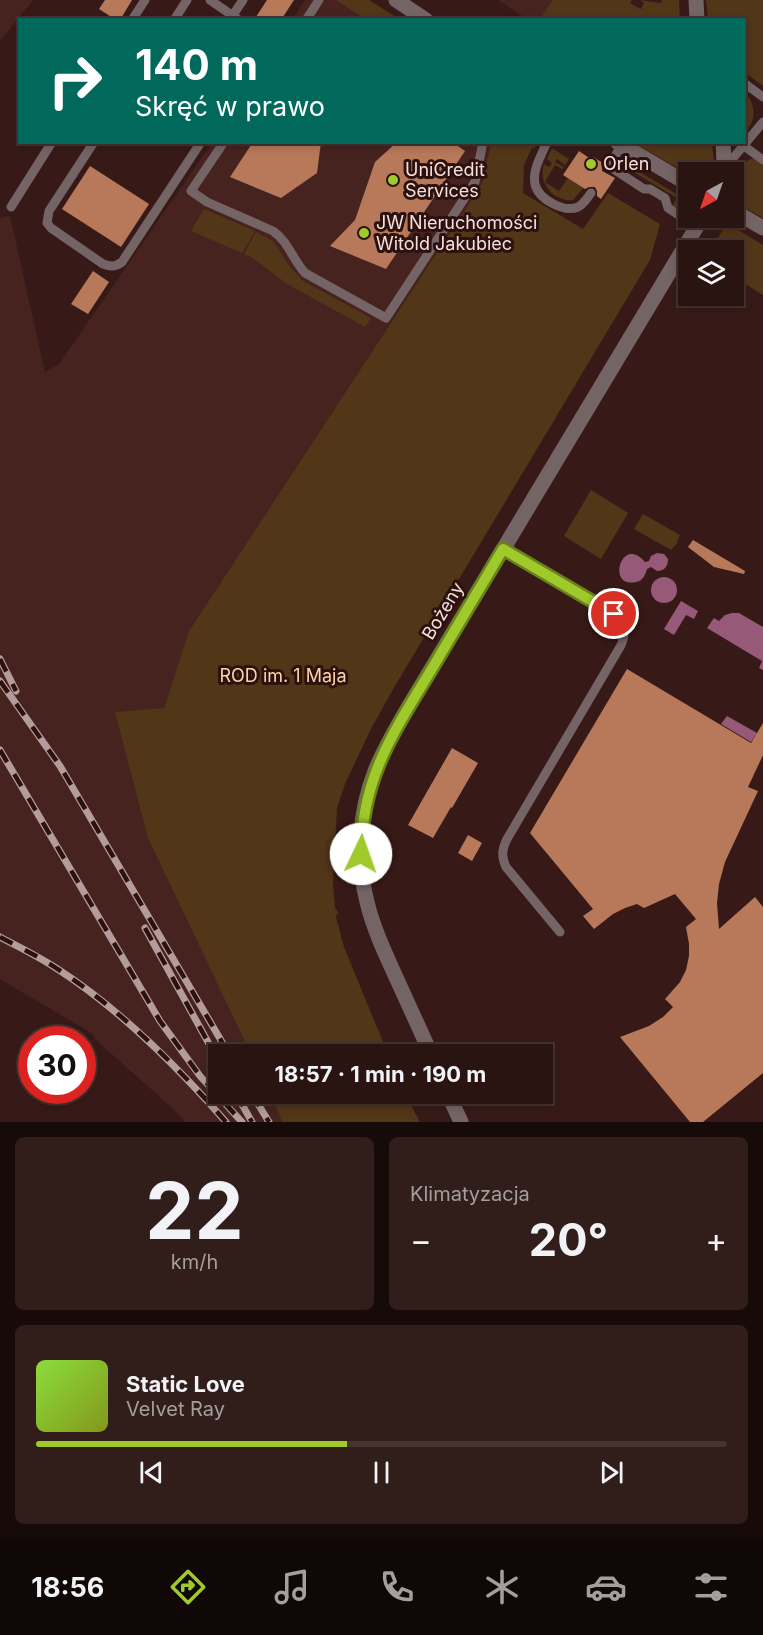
<!DOCTYPE html>
<html lang="pl">
<head>
<meta charset="utf-8">
<style>
	:root { --surface:#291411; --page:#311d1a; --text:#f1f3f6; --muted:#a59e9f; --line:#453331; --accent:#a0c92c }
	body { margin:0; font-family:Inter,sans-serif; background:var(--page); color:var(--text); height:100vh; display:flex; flex-direction:column; font-size:22px; white-space:nowrap }
	* { box-sizing:border-box; margin:0 }
	p { font-size:20px; color:var(--muted) }
	.icon { flex:none; width:33px; height:33px; fill:none; stroke:currentColor; stroke-width:2; stroke-linecap:round; stroke-linejoin:round }
	.map { position:relative; height:1122px; overflow:hidden }
	.panel { display:flex; flex-direction:column; gap:15px; padding:15px; background:#170b09; flex:1 }
	.panel>* { flex:none }
	.guide { position:absolute; left:18px; top:18px; width:728px; height:126px; border-radius:0px; box-shadow:0 3px 9px #0003,0 0 0 2px var(--line); background:#00695c; color:#fff; overflow:hidden }
	.needle { width:39px; rotate:220deg }
	.controls { position:absolute; left:678px; top:162px; display:grid; gap:12px }
	.controls a { display:grid; place-items:center; width:66px; height:66px; border-radius:0px; background:var(--surface); box-shadow:0 3px 9px #0003,0 0 0 2px var(--line); font-size:30px }
	.speed { position:absolute; left:18px; top:1026px; display:flex; gap:12px; font-size:30px; font-weight:700; text-align:center }
	.speed>* { display:grid; place-content:center; width:78px; height:78px; border-radius:50%; background:var(--surface); box-shadow:0 3px 9px #0003,0 0 0 2px var(--line); line-height:1 }
	.speed .limit { border:9px solid #d22; background:#fff; color:#111 }
	.pin { position:absolute; display:grid; place-items:center; width:51px; height:51px; color:#fff; margin:-26px; border:3px solid #fff; border-radius:50%; box-shadow:0 2px 6px #0007 }
	.me { position:absolute; width:66px; margin:-33px; rotate:3deg; stroke-linejoin:round; filter:drop-shadow(0 0 4px #0008) }
	.turn { display:flex; align-items:center; gap:21px; height:126px; padding:0 18px; font-size:27px }
	.turn .icon { width:78px; height:78px; stroke-width:2.5 }
	.turn b { display:block; font-size:42px; line-height:51px }
	.big { font-size:45px; font-weight:700; line-height:1.1 }
	.panel .widget { flex:1; display:flex; flex-direction:column; justify-content:center; gap:9px; min-width:0; padding:0 21px; border-radius:9px; background:var(--page) }
	.panel .dial { align-items:center; gap:0 }
	.dial b { font-size:78px; line-height:1 }
	.song { display:flex; align-items:center; gap:18px }
	.cover { width:72px; height:72px; border-radius:9px; background:linear-gradient(135deg,hsl(90 70% 55%),hsl(70 70% 35%)) }
	.played { height:6px; border-radius:3px; background:linear-gradient(90deg,var(--accent) 45%,var(--line) 45%) }
	.keys { display:flex; justify-content:space-around; direction:ltr }
	.heat { display:flex; justify-content:space-between; align-items:center; font-size:33px; direction:ltr }
	.panel .tiles { flex:1; display:grid; gap:15px; grid-template-columns:1fr 1fr }
	.widget:last-child { grid-column:span 2 }
	.trip { position:absolute; left:208px; top:1044px; width:345px; height:60px; border-radius:0px; background:var(--surface); box-shadow:0 3px 9px #0003,0 0 0 2px var(--line); font-weight:700; line-height:60px; text-align:center }
	.menu { display:flex; height:96px; justify-content:space-around; align-items:center; background:#100807; color:var(--muted) }
	.menu .icon { width:42px; height:42px }
	.menu .on { color:var(--accent) }
	.menu b { font-size:27px; color:var(--text) }
	.map>svg:first-child { display:block }
</style>
</head>
<body>
<div class="map">
<svg width="763" height="1122" viewBox="0 0 763 1122">
	<rect width="100%" height="100%" fill="#371a17"/>
	<g fill="#46231f">
		<polygon points="0,0 33,0 0,41"/>
		<polygon points="305,0 369,0 399,19 292,20"/>
		<polygon points="498,0 553,0 540,20 527,19"/>
		<polygon points="212,143 491,143 482,184 189,631 164,708 115,712 276,1054 219,1054 219,1094 300,1094 317,1122 185,1122 173,1109 95,1039 93,1034 0,979 0,218 10,216 45,372 59,364"/>
	</g>
	<g fill="#523618">
		<polygon points="336,0 369,0 399,19 365,19"/>
		<polygon points="553,0 632,0 630,3 641,9 644,3 640,0 661,3 662,0 679,0 680,19 540,19"/>
		<polygon points="706,0 763,0 763,86 744,72 744,20 708,19"/>
		<path d="M744 92C753 99 756 114 751 124 749 127 746 130 744 132Z"/>
		<polygon points="491,143 537,143 534,149 532,148 524,165 523,193 583,229 608,193 660,224 650,260 392,691 371,729 345,784 337,808 333,884 335,908 339,913 337,913 336,917 344,947 388,1054 251,1054 148,838 115,712 164,708 189,631 482,184"/>
		<polygon points="634,143 712,143 714,162 712,172 688,172 688,174"/>
		<path d="M552 148 569 159 565 165 557 159 555 162 564 167 562 169 555 165 545 182 559 191 568 178 583 188 573 200C553 202 538 183 544 164L549 167 552 163 547 159Z"/>
		<path d="M751 159H754L763 165V218L736 203C727 189 740 173 747 161Z"/>
		<polygon points="633,168 683,198 688,206 688,215 672,206 677,198 630,170"/>
		<polygon points="204,209 255,231 242,253 191,231"/>
		<polygon points="729,228 736,229 763,245 763,295 734,277 734,250 711,250 722,231"/>
		<polygon points="256,232 273,241 290,267 303,281 371,318 365,327 287,284 253,258 244,254"/>
		<polygon points="591,490 628,513 601,559 564,536"/>
		<polygon points="643,514 680,535 677,541 678,542 671,550 634,529"/>
		<polygon points="269,1094 405,1094 420,1122 283,1122"/>
	</g>
	<g fill="#965977">
		<path d="M657 553 664 554 668 559C668 567 664 571 657 571L651 567 647 569C645 575 643 581 636 582 606 589 621 534 645 562L649 561 651 556Z"/>
		<circle cx="664" cy="590" r="13"/>
		<polygon points="681,601 698,611 694,619 686,615 674,635 664,629"/>
		<polygon points="732,613 739,613 763,627 763,670 759,668 762,661 707,628 714,618 719,621 725,615"/>
		<polygon points="727,716 757,733 751,742 721,724"/>
	</g>
	<g fill="#b7795a">
		<polygon points="105,0 132,0 120,20 116,20 99,9"/>
		<polygon points="267,0 294,0 281,20 254,20"/>
		<polygon points="253,142 321,142 317,173 281,198 230,177"/>
		<polygon points="397,142 452,142 465,151 386,269 330,246 355,220 375,162"/>
		<polygon points="579,151 592,160 593,157 603,163 602,171 615,178 601,199 597,196 597,191 595,187 589,187 585,189 563,175"/>
		<polygon points="90,166 149,204 121,247 62,209"/>
		<polygon points="93,271 109,282 88,314 71,304"/>
		<polygon points="693,540 745,571 744,574 714,567 688,547"/>
		<polygon points="627,669 751,743 763,723 763,755 748,787 758,791 725,862 719,884 717,903 719,929 755,897 763,907 763,1073 703,1122 690,1122 620,1037 649,1026 663,1017 673,1007 665,999 680,982 686,970 689,956 689,944 686,927 696,919 675,894 644,908 637,904 625,908 613,914 594,929 583,916 593,909 530,833"/>
		<polygon points="452,748 478,763 452,808 451,807 433,838 408,825"/>
		<polygon points="468,835 482,843 472,861 458,853"/>
	</g>
	<g fill="none" stroke-linecap="round" stroke-linejoin="round">
		<g stroke="#746466" stroke-width="9">
			<polyline points="210,0 239,20"/>
			<polyline points="233,15 243,0"/>
			<polyline points="132,20 145,0"/>
			<polyline points="174,20 187,0"/>
			<polyline points="306,20 319,0"/>
			<polyline points="744,83 763,97"/>
			<path d="M94 142 49 211 47 223 51 228 103 264C111 267 115 267 122 262L201 142"/>
			<path d="M224 142 191 191 207 202 273 231C288 241 293 260 305 273L386 318 475 182 483 142"/>
			<path d="M547 142C542 154 532 170 535 184 538 199 564 213 578 207 584 204 587 198 591 193"/>
			<polyline points="744,146 763,160"/>
			<polyline points="609,166 644,189 650,189 665,198 668,208 685,219"/>
			<polyline points="608,167 622,145"/>
			<polyline points="724,169 763,122"/>
			<polyline points="11,207 52,142"/>
			<path d="M503 549 614 614C625 624 627 634 620 647L507 839C502 849 501 856 506 867L560 932"/>
		</g>
		<g stroke="#746466" stroke-width="15">
			<polyline points="396,0 426,20"/>
			<polyline points="696,0 697,20"/>
			<polyline points="617,142 688,184"/>
			<polyline points="723,172 724,161 723,142"/>
			<polyline points="734,211 763,228"/>
			<path d="M431 1054C419 1028 407 1001 395 975 384 951 373 927 367 902 356 859 359 812 375 771 384 748 397 727 409 706L702 218"/>
			<polyline points="448,1094 461,1122"/>
		</g>
		<g stroke="#b39c99" stroke-width="7">
			<g id="rail">
				<polyline points="0,659 16,691"/>
				<polyline points="0,681 60,766 229,1054"/>
				<polyline points="0,750 160,1021 200,1076 242,1122"/>
				<polyline points="145,928 219,1062"/>
				<path d="M0 937C19 947 38 956 56 968 120 1009 176 1065 226 1122"/>
				<polyline points="236,1094 252,1122"/>
				<polyline points="252,1094 269,1122"/>
			</g>
		</g>
		<use href="#rail" stroke="#2c110e" stroke-width="4.5" stroke-dasharray="14" stroke-linecap="butt"/>
	</g>
	<g fill="none" stroke-linecap="round" stroke-linejoin="round">
		<g stroke="#68831d" stroke-width="15">
			<path id="route" d="M361 854C362 778 392 735 430 672 454 631 479 590 503 549L614 614"/>
		</g>
		<use href="#route" stroke="#a0c92c" stroke-width="10"/>
	</g>
	<g fill="#a0c92c" stroke="#2c110e" stroke-width="2">
		<circle cx="591" cy="164" r="6"/>
		<circle cx="393" cy="180" r="6"/>
		<circle cx="364" cy="233" r="6"/>
	</g>
	<g text-anchor="middle" stroke-width="6" stroke-linejoin="round" paint-order="stroke">
		<g font-size="18" fill="#f4e0dd" stroke="#2c110e" text-anchor="start">
			<text x="603" y="170">Orlen</text>
			<text x="405" y="176">UniCredit<tspan x="405" dy="21">Services</tspan></text>
			<text x="376" y="229">JW Nieruchomości<tspan x="376" dy="21">Witold Jakubiec</tspan></text>
		</g>
		<g font-size="18" fill="#f4e0dd" stroke="#2c110e">
			<text transform="translate(443 611) rotate(-59)" y="6">Bożeny</text>
		</g>
		<g font-size="18" fill="#fcd2a9" stroke="#2c110e">
			<text x="283" y="682">ROD im. 1 Maja</text>
		</g>
	</g>
</svg>
<div class="controls">
<a><svg class="needle" viewBox="-14 -14 28 28"><path d="M0-13l5 13h-10z" fill="#e53935"/><path d="M0 13l5-13h-10z" fill="#a59e9f"/></svg></a>
<a><svg class="icon" aria-label="layers" viewBox="0 0 24 24"><path d="M12 4l9 5-9 5-9-5zM3 14l9 5 9-5"/></svg></a>
</div>
<div class="speed"><div class="limit">30</div></div>
<div class="pin" style="left:614px;top:614px;background:#d93025"><svg class="icon" aria-label="arrive" viewBox="0 0 24 24"><path d="M6 21V4h12l-3 4 3 4H6"/></svg></div>
<svg class="me" style="left:361px;top:854px" viewBox="-20 -20 40 40"><circle r="19" fill="#fff"/><path d="M0-13L10 11 0 6-10 11z" fill="#a0c92c"/></svg>
<div class="trip">18:57 · 1 min · 190 m</div>
<div class="guide">
<div class="turn"><svg class="icon" aria-label="right" viewBox="0 0 24 24"><path d="M7 20v-9h11M14 6l5 5-5 5"/></svg><div><b>140 m</b>Skręć w prawo</div></div>
</div>
</div>
<section class="panel">
<div class="tiles">
<div class="widget dial"><b>22</b><p>km/h</p></div>
<div class="widget"><p>Klimatyzacja</p>
<div class="heat"><a>−</a><b class="big">20°</b><a>+</a></div>
</div>
<div class="widget">
<div class="song"><i class="cover"></i><div><b>Static Love</b><p>Velvet Ray</p></div></div>
<div class="played"></div>
<div class="keys"><svg class="icon" aria-label="previous" viewBox="0 0 24 24"><path d="M18 5L8 12l10 7zM5 5v14"/></svg><svg class="icon" aria-label="pause" viewBox="0 0 24 24"><path d="M8 5v14M16 5v14"/></svg><svg class="icon" aria-label="next" viewBox="0 0 24 24"><path d="M6 5l10 7-10 7zM19 5v14"/></svg></div>
</div>
</div>
</section>
<nav class="menu">
<b>18:56</b>
<svg class="icon on" aria-label="directions" viewBox="0 0 24 24"><path d="M12 3l9 9-9 9-9-9zM9 14v-3h6M13 9l2 2-2 2"/></svg>
<svg class="icon" aria-label="music" viewBox="0 0 24 24"><path d="M9 18V5l10-2v13"/><circle cx="6" cy="18" r="3"/><circle cx="16" cy="16" r="3"/></svg>
<svg class="icon" aria-label="phone" viewBox="0 0 24 24"><path d="M5 4h4l2 5-3 2q2 4 5 5l2-3 5 2v4C11 20 4 13 5 4z"/></svg>
<svg class="icon" aria-label="climate" viewBox="0 0 24 24"><path d="M12 3v18M4 7l16 10M4 17L20 7"/></svg>
<svg class="icon" aria-label="car" viewBox="0 0 24 24"><path d="M5 17H2v-5l4-1 3-4h7l3 4 3 1v5h-3M9 17h6M6 11h13"/><circle cx="7" cy="17" r="2"/><circle cx="17" cy="17" r="2"/></svg>
<svg class="icon" aria-label="filters" viewBox="0 0 24 24"><path d="M4 7h16M4 17h16"/><circle cx="9" cy="7" r="2"/><circle cx="15" cy="17" r="2"/></svg>
</nav>
</body>
</html>
